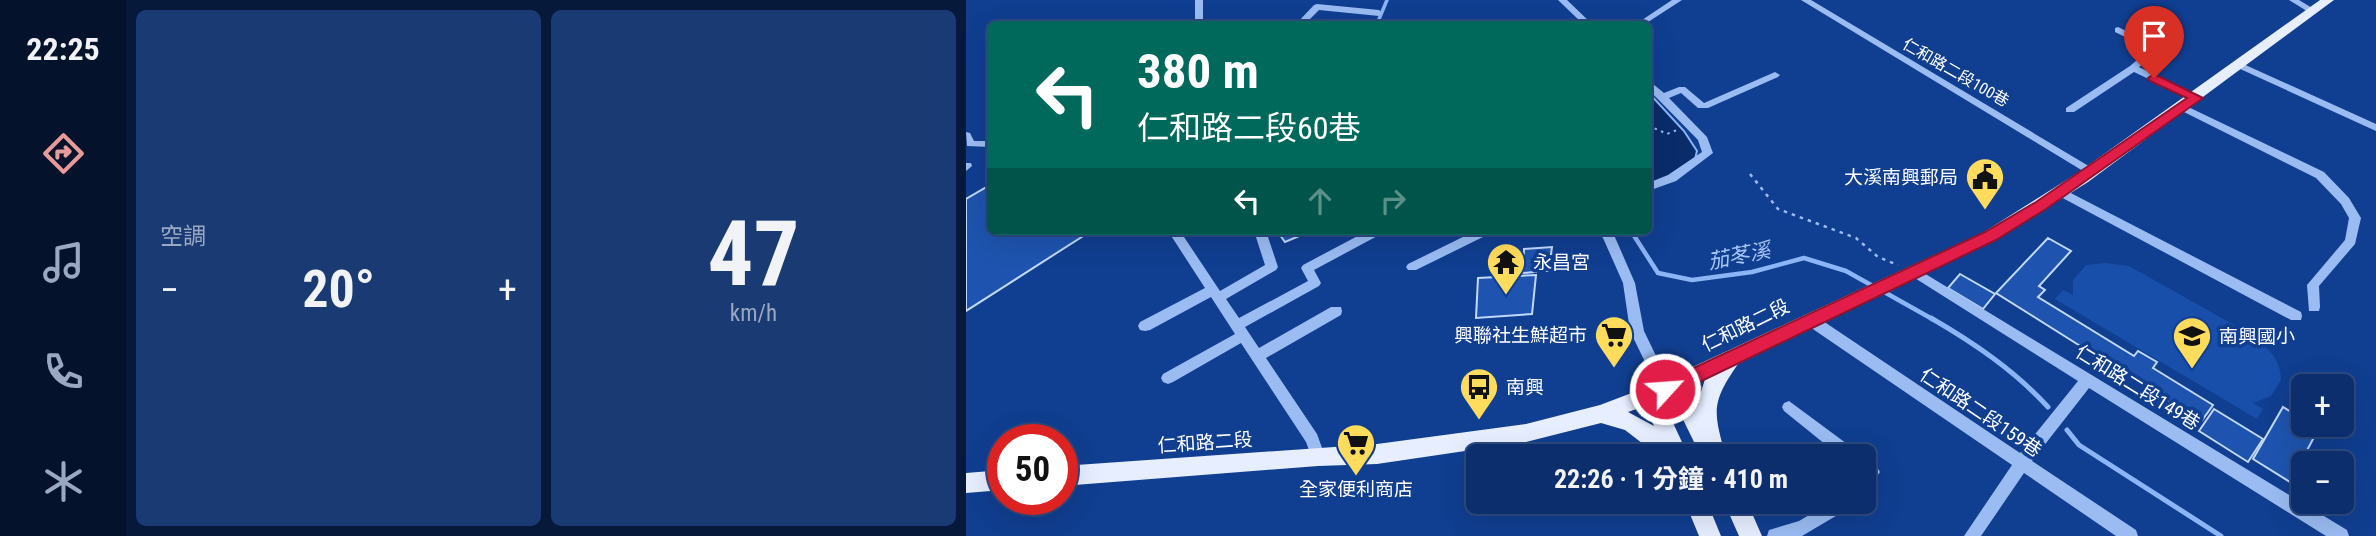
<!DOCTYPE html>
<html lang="zh-TW">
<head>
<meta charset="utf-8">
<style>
	:root { --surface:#0c2e6c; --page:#1a3a74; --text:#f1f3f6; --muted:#9aa8c2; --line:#2c4a7f; --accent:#e69b98 }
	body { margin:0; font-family:"Roboto Condensed","Noto Sans TC",sans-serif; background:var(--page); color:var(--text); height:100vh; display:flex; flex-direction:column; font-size:26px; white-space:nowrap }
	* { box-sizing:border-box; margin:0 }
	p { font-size:23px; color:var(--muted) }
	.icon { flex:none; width:38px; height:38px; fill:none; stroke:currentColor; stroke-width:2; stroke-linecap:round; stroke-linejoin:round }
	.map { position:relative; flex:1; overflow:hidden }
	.drawer { display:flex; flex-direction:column; gap:10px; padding:10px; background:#07193b; width:840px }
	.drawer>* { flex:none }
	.hud { position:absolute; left:21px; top:21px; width:665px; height:214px; border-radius:10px; box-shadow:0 7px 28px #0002,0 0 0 2px var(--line); background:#00695c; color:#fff; overflow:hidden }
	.tools { position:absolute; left:1325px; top:374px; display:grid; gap:14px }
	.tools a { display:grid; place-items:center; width:63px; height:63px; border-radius:10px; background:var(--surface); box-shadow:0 7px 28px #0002,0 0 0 2px var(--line); font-size:35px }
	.speed { position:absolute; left:21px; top:424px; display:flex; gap:14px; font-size:35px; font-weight:700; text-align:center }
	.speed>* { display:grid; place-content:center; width:91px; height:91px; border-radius:50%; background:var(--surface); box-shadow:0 7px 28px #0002,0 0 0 2px var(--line); line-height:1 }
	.speed .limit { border:10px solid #d22; background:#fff; color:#111 }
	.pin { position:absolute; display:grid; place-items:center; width:60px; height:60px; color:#fff; margin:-72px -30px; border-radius:50% 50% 50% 0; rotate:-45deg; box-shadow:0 0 7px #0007 }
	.pin .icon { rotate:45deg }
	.me { position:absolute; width:77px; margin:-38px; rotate:64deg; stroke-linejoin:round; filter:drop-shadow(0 0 5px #0008) }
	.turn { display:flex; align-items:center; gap:24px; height:147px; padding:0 35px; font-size:32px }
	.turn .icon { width:91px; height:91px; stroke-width:2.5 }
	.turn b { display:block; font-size:49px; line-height:60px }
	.lanes { display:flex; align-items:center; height:66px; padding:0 35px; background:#0003; justify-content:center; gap:35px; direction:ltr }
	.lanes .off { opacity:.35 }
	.big { font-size:52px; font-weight:700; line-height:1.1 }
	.drawer .card { flex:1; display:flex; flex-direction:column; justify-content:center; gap:10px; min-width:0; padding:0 24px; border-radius:10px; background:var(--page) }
	.drawer .dial { align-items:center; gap:0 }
	.dial b { font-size:91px; line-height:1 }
	.heat { display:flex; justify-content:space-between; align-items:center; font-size:38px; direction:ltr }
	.drawer .tiles { flex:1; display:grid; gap:10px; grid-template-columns:repeat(2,1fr) }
	.trip { position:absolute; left:500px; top:444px; width:410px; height:70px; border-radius:10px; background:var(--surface); box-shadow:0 7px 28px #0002,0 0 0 2px var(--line); font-weight:700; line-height:70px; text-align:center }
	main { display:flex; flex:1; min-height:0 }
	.tabs { display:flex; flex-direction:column; width:126px; justify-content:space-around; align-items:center; background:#05122b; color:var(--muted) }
	.tabs .icon { width:49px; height:49px }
	.tabs .current { color:var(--accent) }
	.tabs b { font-size:32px; color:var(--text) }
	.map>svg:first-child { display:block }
</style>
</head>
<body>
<main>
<nav class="tabs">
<b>22:25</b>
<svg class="icon current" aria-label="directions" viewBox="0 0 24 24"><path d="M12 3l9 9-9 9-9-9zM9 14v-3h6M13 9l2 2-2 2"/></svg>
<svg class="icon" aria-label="music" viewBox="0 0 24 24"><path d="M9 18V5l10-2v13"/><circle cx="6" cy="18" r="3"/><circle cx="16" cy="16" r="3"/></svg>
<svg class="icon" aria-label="phone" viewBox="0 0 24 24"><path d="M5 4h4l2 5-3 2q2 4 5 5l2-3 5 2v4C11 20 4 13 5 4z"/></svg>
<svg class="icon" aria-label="climate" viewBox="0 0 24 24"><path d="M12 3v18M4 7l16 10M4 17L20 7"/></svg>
</nav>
<section class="drawer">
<div class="tiles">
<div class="card"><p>空調</p>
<div class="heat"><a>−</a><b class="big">20°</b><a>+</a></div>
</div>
<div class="card dial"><b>47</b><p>km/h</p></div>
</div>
</section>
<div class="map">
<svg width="1410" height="536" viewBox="0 0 1410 536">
	<rect width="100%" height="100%" fill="#103e90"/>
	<path fill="#184faa" d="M1139 263 1163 266 1288 336C1302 348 1315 360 1315 380L1305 396 1287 403 1297 409 1291 419 1089 299 1097 290 1107 295V280L1120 265Z"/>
	<polygon fill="#0a2c6b" stroke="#8cb5f6" stroke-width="2" points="682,92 718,131 731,151 729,159 697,180 682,184"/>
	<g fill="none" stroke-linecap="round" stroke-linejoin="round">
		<polyline stroke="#8cb5f6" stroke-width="3.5" points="411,24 421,0"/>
		<g stroke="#8cb5f6" stroke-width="4.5">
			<polyline points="665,231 692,273 726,280 786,272 838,258 880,271 905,285"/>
			<polyline points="920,293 968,320"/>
		</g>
		<g stroke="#8cb5f6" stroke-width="5">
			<path d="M965 318C1008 343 1048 370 1082 407"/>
			<polyline points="1101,430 1113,445 1255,536"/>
		</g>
	</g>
	<g fill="#1e54af" stroke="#c2d8fd" stroke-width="2">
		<polygon points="24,185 24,231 125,231 0,311 0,199"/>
		<polygon points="322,231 345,231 319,242 314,235"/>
		<polygon points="1082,238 1105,251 1073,286 1079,290 1072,297 1168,356 1172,351 1191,362 1187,368 1247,405 1235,422 1030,293"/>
		<polygon points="586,247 585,254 589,253 589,270 557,273 558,249"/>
		<polygon points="994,274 1029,294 1017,309 982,288"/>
		<polygon points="570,275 566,314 510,318 512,278"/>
		<polygon points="1317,407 1337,419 1337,425 1353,428 1324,482 1287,459"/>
		<polygon points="1248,409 1297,439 1282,462 1233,431"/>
	</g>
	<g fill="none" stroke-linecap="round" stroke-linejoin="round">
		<polyline stroke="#9abcf3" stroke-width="2" stroke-dasharray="2.5 4.5" stroke-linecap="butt" points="682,130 688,128 701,134 711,130"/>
		<polyline stroke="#9abcf3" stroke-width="2.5" stroke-dasharray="3.5 5" stroke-linecap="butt" points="784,174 812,209 890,238 912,257 932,265"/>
		<g fill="#9abcf3" fill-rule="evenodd">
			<polygon points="229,0 237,0 237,20 240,24 232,24 229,20"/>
			<polygon points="592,0 601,0 626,24 617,24"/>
			<polygon points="706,0 716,0 679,24 670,24"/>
			<polygon points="835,0 845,0 1131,171 1130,174 1122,174"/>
			<polygon points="1323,0 1333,0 1351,11 1344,13"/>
			<polygon points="351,4 413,10 417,13 413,16 353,10 339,24 330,24 348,5"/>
			<polygon points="1152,27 1195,48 1173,67 1233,96 1233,100 1227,100 1168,72 1108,112 1100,112 1100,108 1164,66 1184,49 1149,32 1149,28"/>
			<polygon points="1275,63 1410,124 1410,131 1272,68 1270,66"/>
			<polygon points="809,72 814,75 812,77 742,108 732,108 715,93 703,98 741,137 747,153 710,181 682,191 682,183 702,175 736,152 732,140 682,89 682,80 698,93 713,87 719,87 738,103"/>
			<polygon points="1216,104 1358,172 1383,198 1395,218 1389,244 1353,286 1354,307 1353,311 1343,311 1341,285 1379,240 1383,218 1375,204 1350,178 1212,109 1211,107"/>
			<polygon points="0,132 4,133 8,141 24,141 24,147 1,146"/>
			<polygon points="0,163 5,163 6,166 0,171"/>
			<polygon points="1095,188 1335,312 1336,316 1335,320 1325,320 1091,195 1089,192"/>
			<polygon points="202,231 214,231 254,291 299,265 288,231 300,231 312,267 310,270 260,299 273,318 342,281 335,268 337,265 401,231 417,231 415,234 348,270 355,283 353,286 279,327 293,348 365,307 375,307 376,311 375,315 300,358 351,434 359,456 357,461 352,463 347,461 340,442 275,343 207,382 202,384 197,382 195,378 197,374 269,334 245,297 184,330 179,331 174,330 172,326 174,322 239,288"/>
			<polygon points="509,231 525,231 523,234 450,270 442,270 440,267 442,264"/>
			<polygon points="631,231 645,231 648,235 669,283 678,331 706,389 704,393 699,395 694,393 664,331 657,283 637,238"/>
			<polygon points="948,267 1381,530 1383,536 1360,536 1123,388 1066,461 1170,530 1172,536 1150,536 1058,473 1015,536 998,536 1046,465 838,323 837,319 838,315 848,315 1054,453 1112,381 944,275 942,272 944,269"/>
			<polygon points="823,401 892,452 894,457 875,457 818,411 816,407 818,403"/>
			<polygon points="898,458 911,467 914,472 903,487 898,489"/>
			<polygon points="865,502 888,502 885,507 836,536 801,536 803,530 833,521"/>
		</g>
		<g fill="#e6eeff" fill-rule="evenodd">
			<path d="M1354 0H1368L1122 182 1030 240 772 364C745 403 747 411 760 457H738L736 446 729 444 705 395 696 399 721 453 720 457H694L659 430 635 423 560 442 411 464 352 466 96 486V466L411 444 560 424 634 405 692 383 1018 232 1110 174ZM739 379 731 405 722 388ZM679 406 688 426 662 412Z"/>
			<polygon points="37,470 37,490 0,493 0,473"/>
			<polygon points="719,502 741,502 755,536 733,536"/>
			<polygon points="758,502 781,502 796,536 773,536"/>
		</g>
	</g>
	<polygon fill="#e11d48" stroke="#92132f" stroke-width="2" points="1188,74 1237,98 1080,209 1030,240 706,395 699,397 693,395 690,389 693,384 1019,232 1070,202 1221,98 1184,81 1182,78"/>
	<defs>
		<g id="civic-pin" transform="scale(2.0125)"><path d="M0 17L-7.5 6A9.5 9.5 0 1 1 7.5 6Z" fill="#ffdc5c" stroke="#103e90"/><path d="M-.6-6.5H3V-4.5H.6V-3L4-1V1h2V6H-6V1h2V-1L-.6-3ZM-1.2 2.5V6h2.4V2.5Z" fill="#111"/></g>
		<g id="temple-pin" transform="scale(2.0125)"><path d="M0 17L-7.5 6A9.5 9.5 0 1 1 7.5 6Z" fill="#ffdc5c" stroke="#103e90"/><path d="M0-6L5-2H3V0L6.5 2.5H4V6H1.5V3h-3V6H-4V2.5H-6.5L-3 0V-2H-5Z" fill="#111"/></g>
		<g id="supermarket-pin" transform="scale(2.0125)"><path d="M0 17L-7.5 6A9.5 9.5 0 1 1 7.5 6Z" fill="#ffdc5c" stroke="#103e90"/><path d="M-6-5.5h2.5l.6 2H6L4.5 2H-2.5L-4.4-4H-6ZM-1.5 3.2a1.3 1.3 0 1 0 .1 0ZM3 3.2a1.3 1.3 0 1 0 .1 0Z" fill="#111"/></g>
		<g id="school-pin" transform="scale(2.0125)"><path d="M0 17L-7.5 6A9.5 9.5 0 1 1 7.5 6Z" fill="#ffdc5c" stroke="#103e90"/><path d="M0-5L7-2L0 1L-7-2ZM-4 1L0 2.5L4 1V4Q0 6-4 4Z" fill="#111"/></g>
		<g id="bus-pin" transform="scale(2.0125)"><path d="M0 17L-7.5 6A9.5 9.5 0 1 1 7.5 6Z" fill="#ffdc5c" stroke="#103e90"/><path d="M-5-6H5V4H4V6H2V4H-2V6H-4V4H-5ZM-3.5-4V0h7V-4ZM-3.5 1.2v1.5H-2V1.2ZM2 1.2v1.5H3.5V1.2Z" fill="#111"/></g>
	</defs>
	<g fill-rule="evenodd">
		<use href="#civic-pin" x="1019" y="177"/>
		<use href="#temple-pin" x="540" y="262"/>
		<use href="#supermarket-pin" x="648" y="335"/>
		<use href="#school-pin" x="1226" y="336"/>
		<use href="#bus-pin" x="513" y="387"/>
		<use href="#supermarket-pin" x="390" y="443"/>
	</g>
	<g text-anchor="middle" stroke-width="7" stroke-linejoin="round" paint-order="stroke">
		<g font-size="16" fill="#fff" stroke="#103e90">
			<text transform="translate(990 72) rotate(30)" y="6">仁和路二段100巷</text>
		</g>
		<g font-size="19" fill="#fff" stroke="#103e90" text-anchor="start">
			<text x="992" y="184" text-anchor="end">大溪南興郵局</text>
			<text x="567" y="269">永昌宮</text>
			<text x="621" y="342" text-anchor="end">興聯社生鮮超市</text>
			<text x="1253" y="343">南興國小</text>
			<text x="540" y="394">南興</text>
			<text x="390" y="496" text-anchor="middle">全家便利商店</text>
		</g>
		<g font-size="19" fill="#fff" stroke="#103e90">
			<text transform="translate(779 325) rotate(-26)" y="7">仁和路二段</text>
			<text transform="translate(1172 387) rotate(32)" y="7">仁和路二段149巷</text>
			<text transform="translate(1015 412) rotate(34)" y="7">仁和路二段159巷</text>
			<text transform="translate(239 442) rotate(-4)" y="7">仁和路二段</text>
		</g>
		<g font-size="21" font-style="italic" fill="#a6c6fa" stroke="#103e90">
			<text transform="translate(773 256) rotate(-11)" y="7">茄苳溪</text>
		</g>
	</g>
</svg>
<div class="tools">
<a>+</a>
<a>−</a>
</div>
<div class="speed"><div class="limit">50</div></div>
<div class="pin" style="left:1188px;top:78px;background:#d93025"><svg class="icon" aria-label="arrive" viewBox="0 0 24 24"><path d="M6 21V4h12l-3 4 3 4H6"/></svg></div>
<svg class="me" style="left:699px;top:389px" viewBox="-20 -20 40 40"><circle r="17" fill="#e11d48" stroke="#fff" stroke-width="3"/><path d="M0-11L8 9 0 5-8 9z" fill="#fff"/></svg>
<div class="trip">22:26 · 1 分鐘 · 410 m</div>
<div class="hud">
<div class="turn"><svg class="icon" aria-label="left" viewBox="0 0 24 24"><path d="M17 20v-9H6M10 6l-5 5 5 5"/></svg><div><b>380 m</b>仁和路二段60巷</div></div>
<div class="lanes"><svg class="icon" aria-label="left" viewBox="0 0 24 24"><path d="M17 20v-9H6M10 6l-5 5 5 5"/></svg><svg class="icon off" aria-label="ahead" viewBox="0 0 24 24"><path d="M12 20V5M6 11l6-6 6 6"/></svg><svg class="icon off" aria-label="right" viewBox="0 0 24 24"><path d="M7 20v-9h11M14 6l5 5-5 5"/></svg></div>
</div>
</div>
</main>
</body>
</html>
